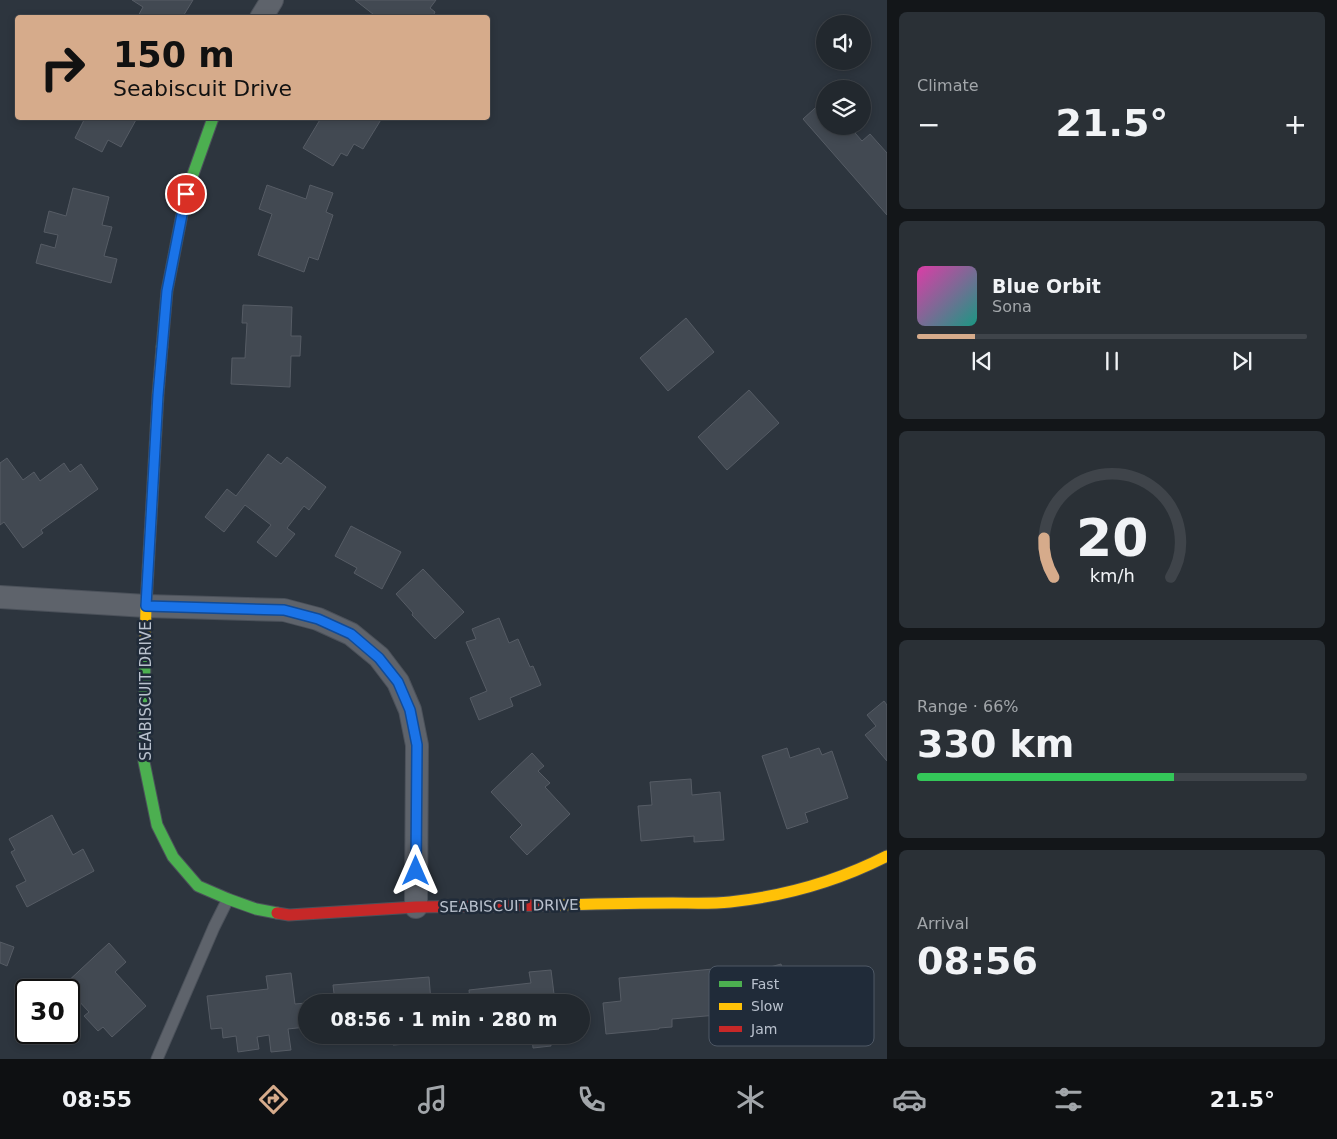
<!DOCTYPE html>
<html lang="en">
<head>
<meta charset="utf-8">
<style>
	:root { --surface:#22282e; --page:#2a3036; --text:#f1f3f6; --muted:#a2a6aa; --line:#3f444a; --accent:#d6ab8b }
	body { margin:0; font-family:"DejaVu Sans",sans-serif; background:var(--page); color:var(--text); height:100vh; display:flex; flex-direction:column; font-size:19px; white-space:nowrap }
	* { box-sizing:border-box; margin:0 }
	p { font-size:16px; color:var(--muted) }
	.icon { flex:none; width:28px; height:28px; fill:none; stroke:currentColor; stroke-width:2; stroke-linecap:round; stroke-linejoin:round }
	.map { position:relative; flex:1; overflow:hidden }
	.side { display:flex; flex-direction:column; gap:12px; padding:12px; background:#131619; width:450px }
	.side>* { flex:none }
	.guide { position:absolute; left:15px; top:15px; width:475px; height:105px; border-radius:5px; box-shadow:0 2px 8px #0003,0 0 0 1px var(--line); background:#d6ab8b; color:#111; overflow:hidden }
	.controls { position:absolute; left:816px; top:15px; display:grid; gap:10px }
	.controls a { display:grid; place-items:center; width:55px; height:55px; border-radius:50%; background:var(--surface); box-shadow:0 2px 8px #0003,0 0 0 1px var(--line); font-size:25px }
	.speed { position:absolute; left:15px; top:979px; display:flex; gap:10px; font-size:25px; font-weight:700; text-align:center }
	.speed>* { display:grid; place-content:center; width:65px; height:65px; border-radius:50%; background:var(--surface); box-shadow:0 2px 8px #0003,0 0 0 1px var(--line); line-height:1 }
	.speed .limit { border:2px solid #111; border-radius:8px; background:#fff; color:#111 }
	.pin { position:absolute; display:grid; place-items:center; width:42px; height:42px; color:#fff; margin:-21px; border:2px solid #fff; border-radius:50%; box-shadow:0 1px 5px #0007 }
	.me { position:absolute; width:55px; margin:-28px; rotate:0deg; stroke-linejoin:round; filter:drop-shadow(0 0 4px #0008) }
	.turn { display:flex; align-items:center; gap:18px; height:105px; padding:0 15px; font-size:22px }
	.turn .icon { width:65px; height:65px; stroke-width:2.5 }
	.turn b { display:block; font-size:35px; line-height:42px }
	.big { font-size:38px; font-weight:600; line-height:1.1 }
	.side .card { flex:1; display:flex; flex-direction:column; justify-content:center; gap:8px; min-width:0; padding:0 18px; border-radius:8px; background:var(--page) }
	.side .dial { align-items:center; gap:0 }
	.dial svg { height:130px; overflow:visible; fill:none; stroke:var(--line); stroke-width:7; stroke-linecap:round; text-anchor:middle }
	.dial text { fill:var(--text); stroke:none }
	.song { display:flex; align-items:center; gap:15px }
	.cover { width:60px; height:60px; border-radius:8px; background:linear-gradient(135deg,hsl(320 70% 55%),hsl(170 70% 35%)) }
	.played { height:5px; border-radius:2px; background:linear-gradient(90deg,var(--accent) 15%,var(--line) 15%) }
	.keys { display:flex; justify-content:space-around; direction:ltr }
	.heat { display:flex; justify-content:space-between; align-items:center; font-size:28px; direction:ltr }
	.charge { height:8px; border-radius:4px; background:linear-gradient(90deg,#34c759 66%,var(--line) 0) }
	.trip { position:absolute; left:298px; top:994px; width:292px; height:50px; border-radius:25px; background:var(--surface); box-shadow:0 2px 8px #0003,0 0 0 1px var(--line); font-weight:600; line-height:50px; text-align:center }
	.dock { display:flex; height:80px; justify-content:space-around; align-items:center; background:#0e1012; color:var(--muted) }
	.dock .icon { width:35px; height:35px }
	.dock .current { color:var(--accent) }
	.dock b { font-size:22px; color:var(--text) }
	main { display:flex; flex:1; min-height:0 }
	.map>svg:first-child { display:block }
</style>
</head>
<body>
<main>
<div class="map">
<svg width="887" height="1059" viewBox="0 0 887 1059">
	<rect width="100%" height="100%" fill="#2d353e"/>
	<g fill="#424952" stroke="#565c65">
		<polygon points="132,0 193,0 182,18 137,18 143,7"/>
		<polygon points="355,0 436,0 430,8 435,12 432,18 378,18"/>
		<polygon points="825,99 825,126 849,126 862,141 870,134 887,153 887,215 803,119"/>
		<polygon points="85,118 137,118 121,147 108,140 102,152 75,138"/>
		<polygon points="321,118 382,118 363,149 354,144 347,156 341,153 333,166 303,148"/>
		<polygon points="267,185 306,199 310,185 333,193 326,212 333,215 318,260 309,257 304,272 258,255 272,214 259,209"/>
		<polygon points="73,188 109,197 102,225 112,227 104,256 117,259 111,283 36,263 41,244 55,248 58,235 44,232 49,211 66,216"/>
		<polygon points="243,305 292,307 291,336 301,336 300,356 291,356 290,387 231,384 232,358 245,358 247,323 242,323"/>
		<polygon points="686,318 714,352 668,391 640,358"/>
		<polygon points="749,390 779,423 727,470 698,437"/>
		<polygon points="268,454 281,464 287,457 326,487 309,510 304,506 287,528 295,534 276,557 257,542 271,525 245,505 224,532 205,517 227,489 236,496"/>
		<polygon points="7,458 23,480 34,472 40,481 64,463 70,472 81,464 98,489 41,530 43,533 23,548 4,522 0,525 0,463"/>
		<polygon points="351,526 401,552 382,589 354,573 357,568 335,556"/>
		<polygon points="423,569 464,612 435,639 412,615 413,613 396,594"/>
		<polygon points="499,618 509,643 518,639 530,667 533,666 541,685 510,698 513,706 479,720 470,698 487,691 466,642 476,639 472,629"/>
		<polygon points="884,701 887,705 887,761 865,735 876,726 867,715"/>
		<polygon points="787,748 790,758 819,748 822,755 832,751 848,798 805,813 808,822 787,829 762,756"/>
		<polygon points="532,753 544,766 538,771 550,783 545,787 570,814 527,855 510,837 522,825 491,792"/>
		<polygon points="691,779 692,795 720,792 724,840 694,842 694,836 641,841 638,806 652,805 650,782"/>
		<polygon points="52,815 73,855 83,849 94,871 27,907 16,886 26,881 11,852 15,850 9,839"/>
		<polygon points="0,942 14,947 7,966 0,963"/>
		<polygon points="109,943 126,962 115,972 146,1006 112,1037 103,1027 98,1031 84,1016 89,1012 64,985"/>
		<polygon points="781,964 784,976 803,970 806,981 841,971 851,1004 837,1008 838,1015 824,1019 828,1031 807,1037 803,1023 791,1027 795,1039 778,1044 774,1030 748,1038 741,1012 766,1004 756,971"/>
		<polygon points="713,969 717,1015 672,1019 672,1027 659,1028 659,1029 606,1034 603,1003 621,1001 619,978"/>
		<polygon points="551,970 555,1002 470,1002 469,990 531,983 529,972"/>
		<polygon points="291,973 295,1004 306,1003 306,1027 288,1029 291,1050 271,1052 269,1035 257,1037 259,1049 238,1052 236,1036 223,1038 222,1028 211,1029 207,996 268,989 266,976"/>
		<polygon points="429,977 431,1002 335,1002 333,985"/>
		<polygon points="393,1035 420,1035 421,1043 393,1045"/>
		<polygon points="499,1035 550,1035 551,1046 533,1048 532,1036 500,1040"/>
	</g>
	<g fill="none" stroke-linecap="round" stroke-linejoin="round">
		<g stroke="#4b515a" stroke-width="13">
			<polyline id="lane" points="157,1059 214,927 228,899"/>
		</g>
		<g stroke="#4b515a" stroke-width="24">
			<g id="street">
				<polyline points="261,18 272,0"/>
				<polyline points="0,597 146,606 284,610 318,619 351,634 379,657 398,682 410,710 417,745 416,907"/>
			</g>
		</g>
		<g stroke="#4b515a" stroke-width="13">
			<g id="fast">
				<polyline points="162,347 167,291 186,194 213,118"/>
				<polyline points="145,647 144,762 157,825 173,857 198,886 228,899 256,909 277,913"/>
			</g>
		</g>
		<g stroke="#4b515a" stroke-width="13">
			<g id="slow">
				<polyline points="145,647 146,606 158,395 162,347"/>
				<path d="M558 905C597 904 635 903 673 903 692 903 711 904 730 902 785 896 838 881 887 856"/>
			</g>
		</g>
		<g stroke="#4b515a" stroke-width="13">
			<polyline id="jam" points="277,913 289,915 416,907 558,905"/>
		</g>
		<use href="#lane" stroke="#5e636b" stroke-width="11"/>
		<use href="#street" stroke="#5e636b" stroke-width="22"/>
		<use href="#fast" stroke="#4caf50" stroke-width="11"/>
		<use href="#slow" stroke="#ffc107" stroke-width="11"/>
		<use href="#jam" stroke="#c62828" stroke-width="11"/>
	</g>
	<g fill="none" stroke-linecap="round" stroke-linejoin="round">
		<g stroke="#114b97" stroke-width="12">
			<polyline id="route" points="186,194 167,291 158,395 146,606 284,610 318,619 351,634 379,658 398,682 410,710 417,745 416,871"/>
		</g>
		<use href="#route" stroke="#1a73e8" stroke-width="9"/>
	</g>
	<g text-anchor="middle" stroke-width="5" stroke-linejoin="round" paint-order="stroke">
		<g font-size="15" fill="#b9c1cd" stroke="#202b39">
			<text transform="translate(146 691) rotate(-90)" y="5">SEABISCUIT DRIVE</text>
			<text transform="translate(509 906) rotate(-1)" y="5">SEABISCUIT DRIVE</text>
		</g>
	</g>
	<rect x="709" y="966" width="165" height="80" rx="8" fill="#202b39" stroke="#4e5865" stroke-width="1"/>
	<rect x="719" y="981" width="23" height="6" fill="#4caf50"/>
	<rect x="719" y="1003" width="23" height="7" fill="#ffc107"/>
	<rect x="719" y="1026" width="23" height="6" fill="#c62828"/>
	<g font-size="14" fill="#b9c1cd">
		<text x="751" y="989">Fast</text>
		<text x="751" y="1011">Slow</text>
		<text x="751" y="1034">Jam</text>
	</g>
</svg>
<div class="controls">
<a><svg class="icon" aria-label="sound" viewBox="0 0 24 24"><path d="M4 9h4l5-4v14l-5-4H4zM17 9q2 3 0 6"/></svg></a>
<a><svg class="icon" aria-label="layers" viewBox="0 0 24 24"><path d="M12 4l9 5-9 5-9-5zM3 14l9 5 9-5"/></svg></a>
</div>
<div class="speed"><div class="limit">30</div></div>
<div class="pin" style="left:186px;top:194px;background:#d93025"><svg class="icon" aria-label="arrive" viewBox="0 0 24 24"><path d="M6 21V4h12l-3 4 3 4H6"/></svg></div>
<svg class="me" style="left:416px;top:871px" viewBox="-20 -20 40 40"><path d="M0-17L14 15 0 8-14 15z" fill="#1a73e8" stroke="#fff" stroke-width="4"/></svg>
<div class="trip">08:56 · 1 min · 280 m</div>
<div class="guide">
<div class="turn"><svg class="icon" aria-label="right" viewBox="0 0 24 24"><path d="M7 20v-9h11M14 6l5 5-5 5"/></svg><div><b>150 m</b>Seabiscuit Drive</div></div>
</div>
</div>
<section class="side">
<div class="card"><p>Climate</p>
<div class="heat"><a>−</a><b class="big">21.5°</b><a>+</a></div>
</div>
<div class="card">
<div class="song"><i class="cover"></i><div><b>Blue Orbit</b><p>Sona</p></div></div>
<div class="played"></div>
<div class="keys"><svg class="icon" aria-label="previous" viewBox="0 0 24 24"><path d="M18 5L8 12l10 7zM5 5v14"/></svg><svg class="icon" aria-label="pause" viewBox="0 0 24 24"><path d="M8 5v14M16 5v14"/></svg><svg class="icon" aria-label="next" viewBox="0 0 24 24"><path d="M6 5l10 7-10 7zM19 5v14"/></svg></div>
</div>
<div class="card dial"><svg viewBox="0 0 100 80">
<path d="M14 69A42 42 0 1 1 86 69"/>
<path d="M14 69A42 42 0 0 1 8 45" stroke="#d6ab8b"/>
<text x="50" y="56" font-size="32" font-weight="700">20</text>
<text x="50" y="72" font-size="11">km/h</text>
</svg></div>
<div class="card"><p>Range · 66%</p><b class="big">330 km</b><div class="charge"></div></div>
<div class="card"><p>Arrival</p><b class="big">08:56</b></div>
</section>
</main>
<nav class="dock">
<b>08:55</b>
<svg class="icon current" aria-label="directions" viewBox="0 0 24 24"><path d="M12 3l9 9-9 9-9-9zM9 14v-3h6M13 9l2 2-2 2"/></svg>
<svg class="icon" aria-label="music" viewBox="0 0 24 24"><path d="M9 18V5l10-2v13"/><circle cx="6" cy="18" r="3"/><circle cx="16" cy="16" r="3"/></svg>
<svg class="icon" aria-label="phone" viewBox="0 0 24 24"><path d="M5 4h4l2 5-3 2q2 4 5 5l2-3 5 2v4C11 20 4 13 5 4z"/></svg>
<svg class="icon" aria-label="climate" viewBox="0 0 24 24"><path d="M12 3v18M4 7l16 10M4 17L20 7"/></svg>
<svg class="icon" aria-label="car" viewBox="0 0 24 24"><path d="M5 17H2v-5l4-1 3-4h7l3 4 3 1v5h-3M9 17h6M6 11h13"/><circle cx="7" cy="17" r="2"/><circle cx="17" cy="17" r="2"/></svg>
<svg class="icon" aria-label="filters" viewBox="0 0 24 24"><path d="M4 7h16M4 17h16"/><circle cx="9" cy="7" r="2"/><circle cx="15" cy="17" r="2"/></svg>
<b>21.5°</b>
</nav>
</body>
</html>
